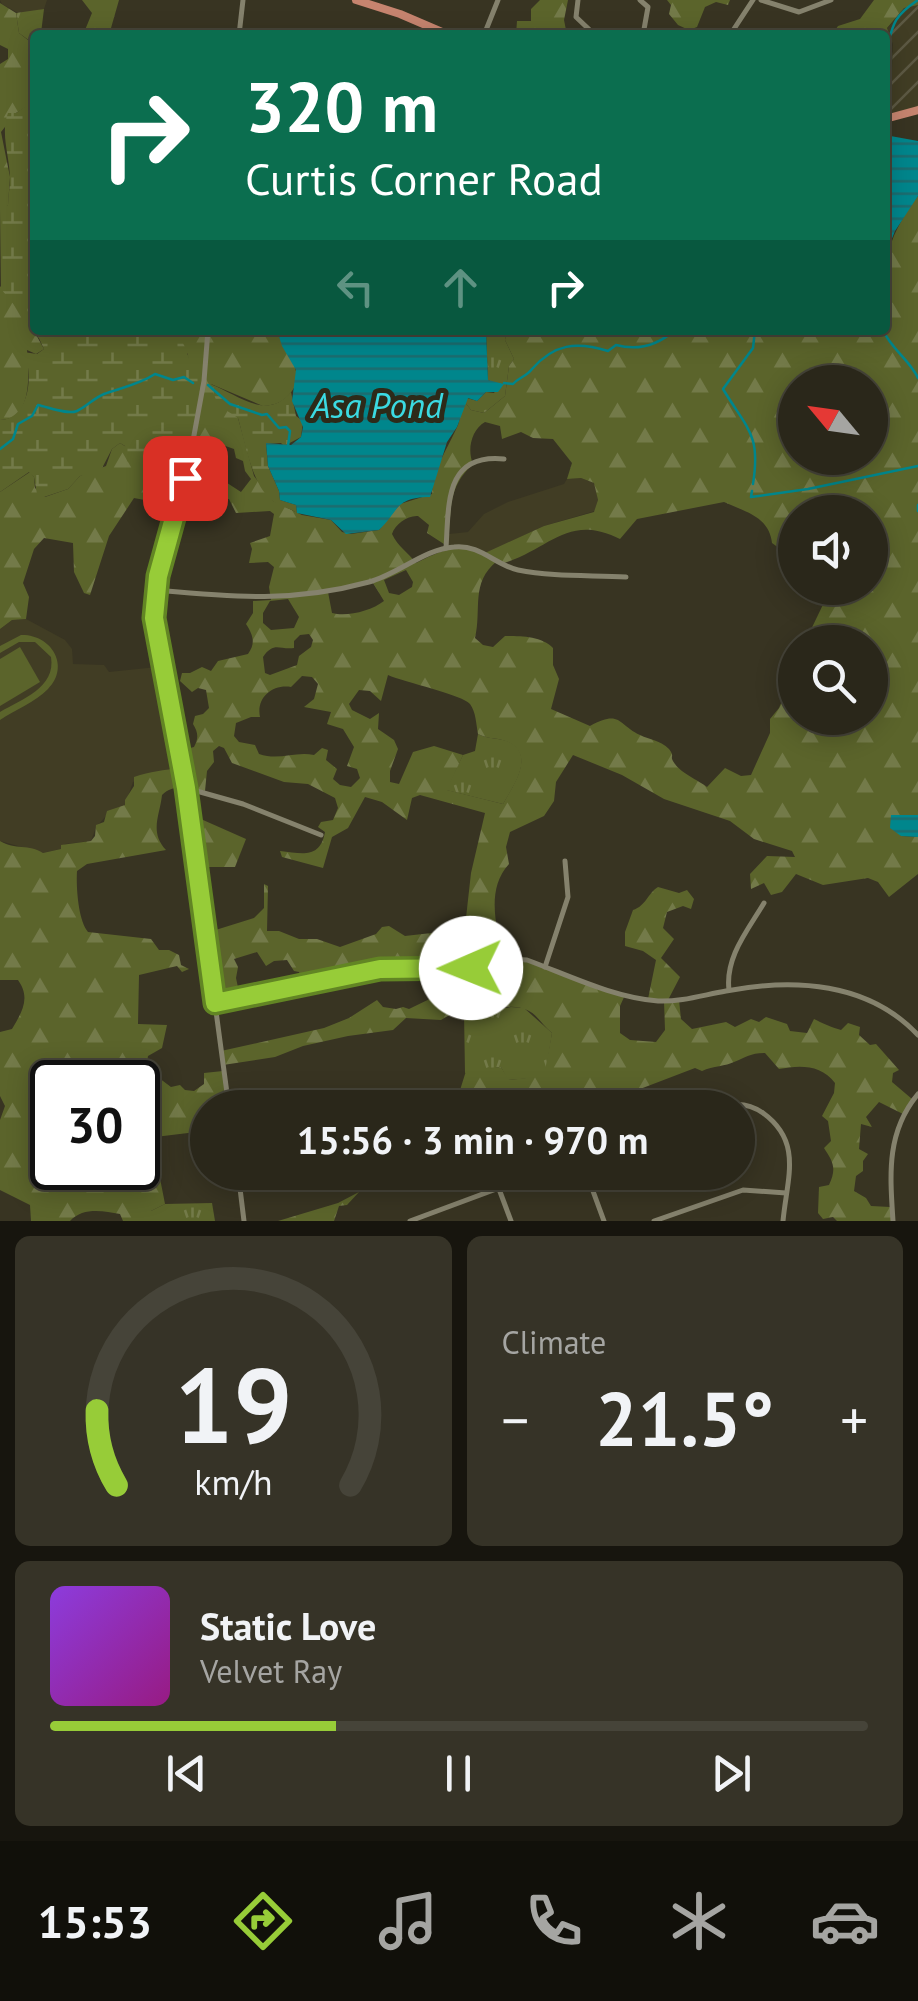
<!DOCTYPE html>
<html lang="en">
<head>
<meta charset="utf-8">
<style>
	:root { --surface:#2a271a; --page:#363327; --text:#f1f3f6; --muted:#a5a5a2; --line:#464439; --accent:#97cc38 }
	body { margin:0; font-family:"PT Sans",sans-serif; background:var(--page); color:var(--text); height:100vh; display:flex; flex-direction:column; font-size:38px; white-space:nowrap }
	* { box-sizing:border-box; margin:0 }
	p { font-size:32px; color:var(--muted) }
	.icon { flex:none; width:55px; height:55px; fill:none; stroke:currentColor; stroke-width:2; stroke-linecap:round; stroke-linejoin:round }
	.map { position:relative; height:1221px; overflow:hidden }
	.drawer { display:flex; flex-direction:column; gap:15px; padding:15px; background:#17150e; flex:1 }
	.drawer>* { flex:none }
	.top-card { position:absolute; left:30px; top:30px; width:860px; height:305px; border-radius:10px; box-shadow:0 5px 25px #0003,0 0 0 2px var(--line); background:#0b6e4f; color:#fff; overflow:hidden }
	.needle { width:65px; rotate:299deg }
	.tools { position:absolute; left:778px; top:365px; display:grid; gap:20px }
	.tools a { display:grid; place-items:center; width:110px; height:110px; border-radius:50%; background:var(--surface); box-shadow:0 5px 25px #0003,0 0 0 2px var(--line); font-size:50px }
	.speed { position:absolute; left:30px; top:1060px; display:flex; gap:20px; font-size:50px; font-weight:700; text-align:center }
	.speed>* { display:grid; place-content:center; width:130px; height:130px; border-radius:50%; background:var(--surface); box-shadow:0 5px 25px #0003,0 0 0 2px var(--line); line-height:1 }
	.speed .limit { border:5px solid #111; border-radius:15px; background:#fff; color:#111 }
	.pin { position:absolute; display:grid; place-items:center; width:85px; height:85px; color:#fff; margin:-42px; border-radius:20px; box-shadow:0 5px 15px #0006 }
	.me { position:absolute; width:110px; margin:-55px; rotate:269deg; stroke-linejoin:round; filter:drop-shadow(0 0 8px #0008) }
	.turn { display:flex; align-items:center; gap:35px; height:210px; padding:0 50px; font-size:45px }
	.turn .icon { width:130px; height:130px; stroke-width:2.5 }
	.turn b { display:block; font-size:70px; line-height:85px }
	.lanes { display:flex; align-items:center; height:95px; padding:0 50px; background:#0003; justify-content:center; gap:50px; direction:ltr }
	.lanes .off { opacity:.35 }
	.big { font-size:75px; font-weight:700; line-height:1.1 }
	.drawer .widget { flex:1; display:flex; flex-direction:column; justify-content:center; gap:15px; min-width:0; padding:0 35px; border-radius:15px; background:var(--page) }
	.drawer .dial { align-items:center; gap:0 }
	.dial svg { height:260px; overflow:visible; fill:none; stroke:var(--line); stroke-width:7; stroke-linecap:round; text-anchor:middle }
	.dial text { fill:var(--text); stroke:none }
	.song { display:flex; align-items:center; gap:30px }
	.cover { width:120px; height:120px; border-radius:15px; background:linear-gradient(135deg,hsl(270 70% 55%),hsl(310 70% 35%)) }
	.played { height:10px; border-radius:5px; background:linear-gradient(90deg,var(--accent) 35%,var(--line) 35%) }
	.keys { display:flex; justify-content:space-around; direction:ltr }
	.heat { display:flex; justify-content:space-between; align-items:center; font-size:55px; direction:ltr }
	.drawer .tiles { flex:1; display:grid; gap:15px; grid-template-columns:1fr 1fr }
	.widget:last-child { grid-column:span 2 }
	.trip { position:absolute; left:190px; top:1090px; width:565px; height:100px; border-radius:50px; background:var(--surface); box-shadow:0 5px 25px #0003,0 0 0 2px var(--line); font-weight:700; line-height:100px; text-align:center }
	.tab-bar { display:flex; height:160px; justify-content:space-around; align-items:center; background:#11100a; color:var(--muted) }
	.tab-bar .icon { width:70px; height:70px }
	.tab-bar .on { color:var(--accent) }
	.tab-bar b { font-size:45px; color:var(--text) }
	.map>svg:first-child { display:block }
</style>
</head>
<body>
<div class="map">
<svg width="918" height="1221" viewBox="0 0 918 1221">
	<defs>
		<pattern id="industrial-furrows" width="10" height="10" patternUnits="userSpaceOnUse" patternTransform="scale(2.5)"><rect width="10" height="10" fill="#413d24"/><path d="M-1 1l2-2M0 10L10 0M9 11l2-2" fill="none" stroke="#5c5943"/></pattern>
		<pattern id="grass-tufts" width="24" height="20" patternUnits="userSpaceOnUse" patternTransform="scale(2.5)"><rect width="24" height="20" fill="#5b642b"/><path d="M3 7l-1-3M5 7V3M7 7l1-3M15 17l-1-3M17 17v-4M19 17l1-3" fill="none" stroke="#737a49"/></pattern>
		<pattern id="forest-firs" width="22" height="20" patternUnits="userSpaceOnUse" patternTransform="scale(2.5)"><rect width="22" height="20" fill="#5b642b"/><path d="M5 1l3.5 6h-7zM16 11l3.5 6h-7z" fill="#737a49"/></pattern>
		<pattern id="wetland-marsh" width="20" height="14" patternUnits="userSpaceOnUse" patternTransform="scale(2.5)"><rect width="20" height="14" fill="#5b642b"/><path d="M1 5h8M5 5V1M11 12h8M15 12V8" fill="none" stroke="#737a49"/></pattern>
		<pattern id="water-rules" width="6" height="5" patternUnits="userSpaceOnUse" patternTransform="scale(2.5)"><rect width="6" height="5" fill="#00868c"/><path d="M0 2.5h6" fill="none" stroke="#1c6c6e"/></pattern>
	</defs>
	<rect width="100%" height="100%" fill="#383422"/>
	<g fill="#413d24">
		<polygon points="0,0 47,0 44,9 20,14 2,4"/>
		<polygon points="581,478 594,483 596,488 598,501 595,511 544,526 485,554 447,546 449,534 468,532 484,514 508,502 564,484 567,479"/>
		<polygon points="26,619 65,640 72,649 73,664 104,665 109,672 157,667 176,768 148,774 133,782 125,805 106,816 96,827 91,841 65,844 61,849 43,853 0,841 0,629 12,620"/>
	</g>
	<polygon fill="url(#industrial-furrows)" points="915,3 918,5 918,113 888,118 885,97 892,72 893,44 887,29 904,8"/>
	<g fill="url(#grass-tufts)">
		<polygon points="44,9 41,33 35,35 34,44 19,33 16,13"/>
		<polygon points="486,330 507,330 505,340 514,359 509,366 505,396 484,413 471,410 464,401 467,398 477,401 486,392 494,393 499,385 488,380"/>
		<path d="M478 734C489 740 500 737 511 743 535 757 512 788 503 804L446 790 463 755 475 751Z"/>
		<polygon points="511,1007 524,1008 552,1033 545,1077 508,1080 501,1067 465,1073 464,1011 473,1014"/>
		<polygon points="212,1203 215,1221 151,1221 151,1211 165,1204"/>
	</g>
	<g fill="url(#forest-firs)" fill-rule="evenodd">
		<polygon points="82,0 119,0 109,35 83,35 92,13"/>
		<polygon points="540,0 568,0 564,20 567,35 516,35 517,21 531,21 531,9"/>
		<polygon points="667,0 730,0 728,5 716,2 705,7 697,27 689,30 678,25 669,14 671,5"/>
		<path d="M874 0H918V5L904 8 887 28C896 52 892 73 885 97V35H832L838 26 860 19Z"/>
		<polygon points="0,3 16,13 19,33 33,44 35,112 29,105 16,113 1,132 10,177 8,205 4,209 0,209 0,64 8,59 8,49 0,45"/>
		<path d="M918 196V815H891L901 836 918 837V874L889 897 878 882 868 878 823 885 796 874 782 892 771 895 764 883 751 889 750 874 767 856 795 857 792 851 754 839 730 821 664 799 622 775 573 755 556 782 554 801 544 816 510 832 506 847 509 864C485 890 497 928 503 958H516L625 995 620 1006V1033L630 1040 656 1042 665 1030 664 1001 648 999 656 960 643 951 625 946V932L633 910C646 906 648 893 658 887L679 893 687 890 694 899 691 909 683 906 667 912 663 928 674 939 661 958 680 977 668 1000H679L681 1019 692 1029 726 1022 735 1027 751 1019 759 1022 766 1017 787 1024 790 1031 807 1033 814 1019C822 1023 833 1028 841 1030L848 1023 860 1027 859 1035 870 1045 876 1044 899 1070 893 1073 892 1082 912 1099 903 1114 879 1102 866 1117 872 1127 861 1124 859 1149 868 1154 863 1161V1171L856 1176 854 1191 866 1198 871 1206 890 1207 892 1221H837L833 1217 823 1219 818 1213 819 1187 829 1185C837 1168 833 1162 824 1148L831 1141 828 1121 822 1116 834 1093 835 1083C821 1064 799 1065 779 1069L765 1053C750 1053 747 1057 734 1062 726 1066 713 1066 702 1071L695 1068 593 1107H526L527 1098 516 1095 481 1107H448L456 1103 466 1071 501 1067 509 1080 544 1076 552 1033C543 1026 537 1014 527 1010 506 1000 482 1017 460 1009L441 1020 406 1018 393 1030 348 1036 303 1046 275 1057 223 1065 221 1051 324 1028 349 1018 377 1000 383 1007 396 1009 403 1007 409 1009 442 993 444 970 395 968 304 986 299 972 294 971 287 960 274 961 266 966 257 952 234 959 238 967 236 978 240 997 215 1002 206 933 254 918 264 908V884L268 886 267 931H279L299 939H317L340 947 376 934 382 927 389 926 405 936 449 931 466 918 471 873 485 813 420 795 412 798 407 820 382 802 365 797 348 828 332 837 323 868 282 857 280 851C301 853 320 860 325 832L318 827 321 822 333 820 338 808 335 798 308 784 284 782 232 763 224 748 219 746 213 751 214 762 207 771 205 791C190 788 174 783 162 795 160 815 149 832 166 850L87 864 77 871C76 887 78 920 88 932L151 939 159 950H169L179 955 181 965 189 969 182 972 177 966 139 975 138 1024 167 1025 162 1048 148 1056 146 1069 149 1076 159 1078 171 1087 180 1085 185 1090 194 1091 204 1084V1073L223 1071 228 1107 208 1108 207 1136 188 1133 155 1137 156 1158 165 1204 151 1211V1221H123L120 1214C103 1211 83 1207 70 1221H31L30 1205 0 1190V1120L5 1106 0 1096V1032L12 1029C22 1012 31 998 18 980H0V841C15 850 29 844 43 853L61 849V845L91 841 95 836 96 825 104 822 107 811 125 805V800L134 786V777C151 771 163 771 181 767L179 751 194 747C199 738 198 732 193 724L195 716 203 714 209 708 206 690 198 688 192 692 180 681 182 673H190L202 667 211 671 218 661 248 654C256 643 253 635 246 624L253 613V601L271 600 269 587 274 567 268 562 249 563 252 549 250 543 270 536 274 514 270 511 236 513 229 499 213 498 206 488 183 485 172 518 155 512 150 501 134 498 109 536 90 595 84 593 74 572 73 543 44 538 34 549 23 583 29 597 26 619 12 620 0 629V492L30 472 34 477 35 488 45 497 68 489 80 476 106 466 112 449 120 443 148 461 153 448H167L178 440 190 443 188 354 160 332 145 338 132 335 133 330H277C282 351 307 370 292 391 284 402 276 405 263 406L211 384 238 418 254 476 273 501 302 515 331 520 342 532 351 534 379 530 400 504 432 494C433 469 448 448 458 425 461 417 461 409 464 401L471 410 484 413 505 396 509 366 514 359 505 340 507 330H885C885 270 880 246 918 196ZM795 382H870V458H795ZM485 422 500 426 502 439 521 432 533 438 553 439 572 463 567 479 581 478 594 483 598 500 594 512 544 526 485 553C453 544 445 549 416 563 408 552 398 547 392 534 395 524 408 515 418 516L429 525 427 533 447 546C453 512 445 490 473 464 467 450 471 430 485 422ZM214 442 234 449 236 458 243 461 245 471 251 479 241 492 221 479 195 467 189 455 193 445 206 450ZM724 502C745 512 769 516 772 543L783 551 795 550V512H870V588H831L805 642H870V718H795V662L789 685 779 708 770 719V733L751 775 741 776 725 768 707 787C699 781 680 772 675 764 668 755 676 758 669 749 660 740 650 740 640 735 618 725 621 709 590 726L551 709 559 679 553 665V648C542 636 520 636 505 636L493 647 483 645 475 638C482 609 470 583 497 561L504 563C550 549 568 513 620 539L637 519ZM406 570 413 582 412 587 399 595 389 593 384 580ZM373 583 384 601C371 611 347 617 332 613L328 592ZM288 599 299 617 294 628 271 630 263 623V613L270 601ZM309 634 313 640 311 647 299 656 297 665 270 675 265 673 263 657C274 641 279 650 294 648V641L300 635ZM388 675C404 682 463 695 470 704 476 712 476 724 478 734 489 740 500 737 510 743 535 757 512 787 503 804L447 790 463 755 434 746 413 752 399 784 390 782V771L398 749 394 740 378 729 379 713 370 719 352 710 349 704 359 690 370 691 381 701ZM302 676 312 677 318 684 314 699 304 707 331 712 327 724 343 729 354 747 347 766 357 769 360 778 351 787 340 785 333 779 337 769 326 760 328 750 322 748 314 755C295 751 279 761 259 754L255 745 239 742 234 736 236 723 251 717H260C256 698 272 684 291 687ZM52 1082H138V1168H52Z"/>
		<path d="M0 286 24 313 44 349 36 354 27 350C29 374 33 420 0 420Z"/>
		<polygon points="194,816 246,839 235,867 202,867"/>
		<polygon points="359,1192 347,1205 339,1206 334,1221 278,1221 338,1203"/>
	</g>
	<g fill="url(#wetland-marsh)">
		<path d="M29 104 35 112V330L1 289 0 209 8 205C8 196 10 188 10 179 10 157 0 134 8 113H16Z"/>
		<path d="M35 330H133V335C155 343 181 315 190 364L204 369 190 443 178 440 167 448H153L145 466 138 468 127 461 125 446 120 443 112 449 100 472 80 476 68 489 41 498 37 494 34 477 29 472 0 492V420C29 420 35 373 23 352L37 354 44 349Z"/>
		<path d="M210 384C238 394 266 422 291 392L296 416 303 421 301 437 284 446 281 443 266 444 268 466 279 491 280 500 296 505 297 513C290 508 281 507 274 502 252 487 245 442 238 418L218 405Z"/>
	</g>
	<g fill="#5b642b">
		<path d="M21 635C51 634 71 666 48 689 35 702 15 710 0 720V712C22 699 56 688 51 657L35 642H19L0 653V646Z"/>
		<polygon points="20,647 40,682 0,706 0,659"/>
	</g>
	<g fill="url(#water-rules)">
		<polygon points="885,135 918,141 918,196 895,231 885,256"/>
		<path d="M277 330H486L488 380 504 384 498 392H486L477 401 468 398 457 427 447 442 430 497C395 497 399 511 379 530L346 534 331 520 297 513 296 505 280 500 279 491 268 466 266 443 291 445 301 437 303 427 292 401 296 370 282 346Z"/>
		<polygon points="891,815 918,815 918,837 901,836 890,828"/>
	</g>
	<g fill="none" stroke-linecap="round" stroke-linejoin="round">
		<g stroke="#00868c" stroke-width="2.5">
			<path d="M885 55C893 26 891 18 918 0"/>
			<path d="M883 330C891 349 909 359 918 378"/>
			<path d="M504 383 513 384C519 377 526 377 532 369 554 344 576 341 608 351L616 345C638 351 658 345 675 330"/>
			<polyline points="208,385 230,404 262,415 267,414 279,428 286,427 290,431 288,446"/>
			<path d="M0 449 13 439 18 424 32 416 38 405C48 407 67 415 77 411 86 407 94 398 104 394 121 388 140 384 155 374L173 380 184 377 193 383"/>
			<path d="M753 484C761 434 747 429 723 389L753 348 755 330"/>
			<polyline points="752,491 751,497 808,489 918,466"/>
			<polyline points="918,505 918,511"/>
		</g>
		<g stroke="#85826d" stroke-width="5">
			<polyline points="578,0 576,17 595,35"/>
			<polyline points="640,0 648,7 643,35"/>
			<polyline points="761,0 799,12 831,0"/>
			<polyline points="239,35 243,0"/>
			<polyline points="484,35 498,0"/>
			<polyline points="730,35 753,0"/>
			<polyline points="208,330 204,381 190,457 158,576 155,618 186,788 229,1108"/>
			<path d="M446 548C449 505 444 453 504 459"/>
			<path d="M155 590C233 597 292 603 369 582 398 574 425 549 454 547 480 544 495 565 518 570 552 577 591 575 626 577"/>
			<polyline points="186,788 243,804 321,835"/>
			<polyline points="545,967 568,897 565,861"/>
			<path d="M729 990C725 957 748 930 764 903"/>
			<path d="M215 1003 381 969H478L506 959 527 960C568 975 614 998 658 1001 681 1002 703 995 726 991 794 978 868 982 918 1035"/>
			<path d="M719 1108C735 1102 749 1103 763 1113 803 1142 787 1178 783 1221"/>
			<polyline points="238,1172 244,1221"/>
			<polyline points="586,1172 604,1221"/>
			<polyline points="499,1189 511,1221"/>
			<polyline points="410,1221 542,1172"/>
			<polyline points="654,1221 743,1190 786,1193"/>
			<path d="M893 1221C890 1175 886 1132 918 1094"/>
		</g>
		<g stroke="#c6846f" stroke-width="8">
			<polyline points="356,0 400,14 449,35"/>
			<polyline points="885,119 918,110"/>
		</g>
	</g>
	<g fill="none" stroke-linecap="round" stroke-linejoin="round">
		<g stroke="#628524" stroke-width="25">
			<polyline id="route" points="185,478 158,576 154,618 186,788 215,1003 380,969 471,968"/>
		</g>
		<use href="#route" stroke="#97cc38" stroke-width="18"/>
	</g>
	<g text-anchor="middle" stroke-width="10" stroke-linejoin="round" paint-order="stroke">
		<g font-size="35" font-style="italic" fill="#3bdae2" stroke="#2d2a19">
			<text x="377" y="418">Asa Pond</text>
		</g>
	</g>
</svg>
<div class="tools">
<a><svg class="needle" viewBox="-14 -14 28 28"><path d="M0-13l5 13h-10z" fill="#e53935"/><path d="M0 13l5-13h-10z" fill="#a5a5a2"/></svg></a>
<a><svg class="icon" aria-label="sound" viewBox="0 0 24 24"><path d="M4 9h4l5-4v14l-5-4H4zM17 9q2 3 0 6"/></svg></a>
<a><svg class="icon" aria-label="search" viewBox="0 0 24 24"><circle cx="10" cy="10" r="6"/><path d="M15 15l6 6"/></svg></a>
</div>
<div class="speed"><div class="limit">30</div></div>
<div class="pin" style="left:185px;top:478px;background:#d93025"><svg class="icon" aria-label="arrive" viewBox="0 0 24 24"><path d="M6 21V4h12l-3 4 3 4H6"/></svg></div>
<svg class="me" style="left:471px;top:968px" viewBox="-20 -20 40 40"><circle r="19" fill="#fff"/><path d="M0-13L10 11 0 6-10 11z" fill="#97cc38"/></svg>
<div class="trip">15:56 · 3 min · 970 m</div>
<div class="top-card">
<div class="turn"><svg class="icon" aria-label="right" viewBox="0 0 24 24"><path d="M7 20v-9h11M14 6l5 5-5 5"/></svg><div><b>320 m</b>Curtis Corner Road</div></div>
<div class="lanes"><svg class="icon off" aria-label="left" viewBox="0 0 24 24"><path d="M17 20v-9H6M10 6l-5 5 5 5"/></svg><svg class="icon off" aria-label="ahead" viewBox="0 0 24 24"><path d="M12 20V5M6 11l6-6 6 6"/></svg><svg class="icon" aria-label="right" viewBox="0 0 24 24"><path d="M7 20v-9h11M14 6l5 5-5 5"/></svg></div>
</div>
</div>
<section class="drawer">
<div class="tiles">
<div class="widget dial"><svg viewBox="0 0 100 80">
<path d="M14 69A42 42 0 1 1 86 69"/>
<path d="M14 69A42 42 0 0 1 8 46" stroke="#97cc38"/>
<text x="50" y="56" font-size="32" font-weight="700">19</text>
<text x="50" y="72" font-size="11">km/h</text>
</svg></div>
<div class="widget"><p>Climate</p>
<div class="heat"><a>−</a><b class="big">21.5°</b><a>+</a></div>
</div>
<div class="widget">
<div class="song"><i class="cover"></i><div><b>Static Love</b><p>Velvet Ray</p></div></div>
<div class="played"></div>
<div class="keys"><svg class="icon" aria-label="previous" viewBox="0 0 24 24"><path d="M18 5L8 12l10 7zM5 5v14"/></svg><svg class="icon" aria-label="pause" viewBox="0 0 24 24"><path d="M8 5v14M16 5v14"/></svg><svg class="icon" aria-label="next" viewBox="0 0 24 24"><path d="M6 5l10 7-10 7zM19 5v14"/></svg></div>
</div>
</div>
</section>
<nav class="tab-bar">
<b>15:53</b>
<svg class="icon on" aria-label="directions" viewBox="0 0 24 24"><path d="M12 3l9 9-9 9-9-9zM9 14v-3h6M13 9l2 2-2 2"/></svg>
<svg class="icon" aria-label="music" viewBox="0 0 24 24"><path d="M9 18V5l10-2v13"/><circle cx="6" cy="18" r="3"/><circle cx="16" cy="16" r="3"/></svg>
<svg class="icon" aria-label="phone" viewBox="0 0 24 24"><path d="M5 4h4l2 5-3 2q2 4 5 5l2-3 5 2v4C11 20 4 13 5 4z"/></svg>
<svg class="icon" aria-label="climate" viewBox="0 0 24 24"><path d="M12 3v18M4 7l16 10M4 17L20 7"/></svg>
<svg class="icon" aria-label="car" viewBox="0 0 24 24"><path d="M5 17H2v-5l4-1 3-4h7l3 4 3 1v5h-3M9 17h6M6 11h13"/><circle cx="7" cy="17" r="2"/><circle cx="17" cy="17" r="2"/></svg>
</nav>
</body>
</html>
